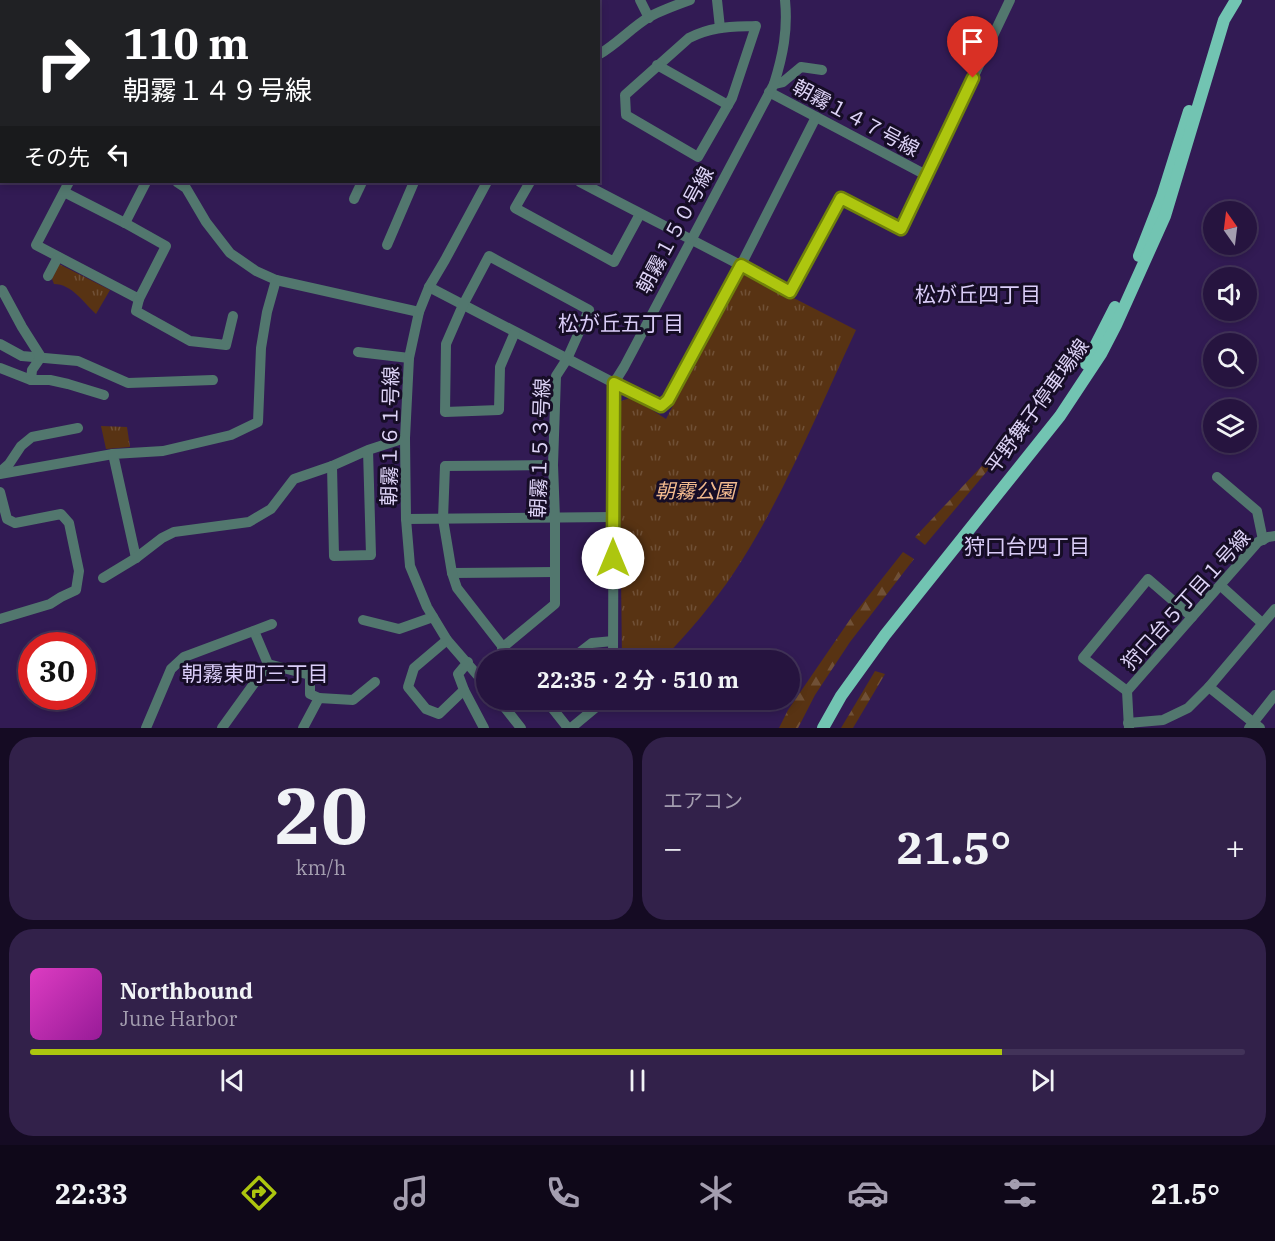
<!DOCTYPE html>
<html lang="ja">
<head>
<meta charset="utf-8">
<style>
	:root { --surface:#26143f; --page:#32214a; --text:#f1f3f6; --muted:#a49eb0; --line:#423359; --accent:#adc60f }
	body { margin:0; font-family:"IBM Plex Serif","Noto Sans JP",serif; background:var(--page); color:var(--text); height:100vh; display:flex; flex-direction:column; font-size:22px; white-space:nowrap }
	* { box-sizing:border-box; margin:0 }
	p { font-size:20px; color:var(--muted) }
	.icon { flex:none; width:33px; height:33px; fill:none; stroke:currentColor; stroke-width:2; stroke-linecap:round; stroke-linejoin:round }
	.map { position:relative; height:728px; overflow:hidden }
	.drawer { display:flex; flex-direction:column; gap:9px; padding:9px; background:#150b23; flex:1 }
	.drawer>* { flex:none }
	.guide { position:absolute; left:0px; top:0px; width:600px; height:183px; box-shadow:0 3px 9px #0003,0 0 0 2px var(--line); background:#202124; color:#fff; overflow:hidden }
	.needle { width:39px; rotate:346deg }
	.buttons { position:absolute; left:1203px; top:201px; display:grid; gap:12px }
	.buttons a { display:grid; place-items:center; width:54px; height:54px; border-radius:50%; background:var(--surface); box-shadow:0 3px 9px #0003,0 0 0 2px var(--line); font-size:30px }
	.speed { position:absolute; left:18px; top:632px; display:flex; gap:12px; font-size:30px; font-weight:700; text-align:center }
	.speed>* { display:grid; place-content:center; width:78px; height:78px; border-radius:50%; background:var(--surface); box-shadow:0 3px 9px #0003,0 0 0 2px var(--line); line-height:1 }
	.speed .limit { border:9px solid #d22; background:#fff; color:#111 }
	.pin { position:absolute; display:grid; place-items:center; width:51px; height:51px; color:#fff; margin:-62px -26px; border-radius:50% 50% 50% 0; rotate:-45deg; box-shadow:0 0 6px #0007 }
	.pin .icon { rotate:45deg }
	.me { position:absolute; width:66px; margin:-33px; rotate:0deg; stroke-linejoin:round; filter:drop-shadow(0 0 4px #0008) }
	.turn { display:flex; align-items:center; gap:21px; height:126px; padding:0 24px; font-size:27px }
	.turn .icon { width:78px; height:78px; stroke-width:2.5 }
	.turn b { display:block; font-size:42px; line-height:51px }
	.then { display:flex; align-items:center; height:57px; padding:0 24px; background:#0003; gap:12px; font-size:22px }
	.big { font-size:45px; font-weight:700; line-height:1.1 }
	.drawer .widget { flex:1; display:flex; flex-direction:column; justify-content:center; gap:9px; min-width:0; padding:0 21px; border-radius:24px; background:var(--page) }
	.drawer .dial { align-items:center; gap:0 }
	.dial b { font-size:78px; line-height:1 }
	.song { display:flex; align-items:center; gap:18px }
	.cover { width:72px; height:72px; border-radius:9px; background:linear-gradient(135deg,hsl(310 70% 55%),hsl(300 70% 35%)) }
	.played { height:6px; border-radius:3px; background:linear-gradient(90deg,var(--accent) 80%,var(--line) 80%) }
	.keys { display:flex; justify-content:space-around; direction:ltr }
	.heat { display:flex; justify-content:space-between; align-items:center; font-size:33px; direction:ltr }
	.drawer .tiles { flex:1; display:grid; gap:9px; grid-template-columns:1fr 1fr }
	.widget:last-child { grid-column:span 2 }
	.trip { position:absolute; left:476px; top:650px; width:324px; height:60px; border-radius:30px; background:var(--surface); box-shadow:0 3px 9px #0003,0 0 0 2px var(--line); font-weight:700; line-height:60px; text-align:center }
	.menu { display:flex; height:96px; justify-content:space-around; align-items:center; background:#0f0819; color:var(--muted) }
	.menu .icon { width:42px; height:42px }
	.menu .current { color:var(--accent) }
	.menu b { font-size:27px; color:var(--text) }
	.map>svg:first-child { display:block }
</style>
</head>
<body>
<div class="map">
<svg width="1275" height="728" viewBox="0 0 1275 728">
	<defs>
		<pattern id="forest-firs" width="22" height="20" patternUnits="userSpaceOnUse" patternTransform="scale(1.5)"><rect width="22" height="20" fill="#583313"/><path d="M5 1l3.5 6h-7zM16 11l3.5 6h-7z" fill="#705036"/></pattern>
		<pattern id="park-tufts" width="24" height="20" patternUnits="userSpaceOnUse" patternTransform="scale(1.5)"><rect width="24" height="20" fill="#583313"/><path d="M3 7l-1-3M5 7V3M7 7l1-3M15 17l-1-3M17 17v-4M19 17l1-3" fill="none" stroke="#705036"/></pattern>
	</defs>
	<rect width="100%" height="100%" fill="#321b54"/>
	<g fill="url(#forest-firs)">
		<polygon points="994,453 999,457 925,545 915,537"/>
		<polygon points="903,552 914,559 850,642 815,695 798,728 779,728 788,710 851,618"/>
		<polygon points="875,671 885,674 853,728 841,728"/>
	</g>
	<g fill="url(#park-tufts)">
		<path d="M59 264 110 290 96 314C84 303 72 284 54 284L52 279Z"/>
		<path d="M747 274 856 330C818 411 784 496 735 571 714 603 688 633 662 660H622L619 402 632 397 666 419 740 277Z"/>
		<polygon points="101,426 127,427 130,447 106,449"/>
	</g>
	<g fill="none" stroke-linecap="round" stroke-linejoin="round">
		<g stroke="#52776e" stroke-width="10">
			<polyline points="80,0 83,2"/>
			<polyline points="241,0 242,2"/>
			<polyline points="495,0 495,2"/>
			<polyline points="535,0 535,2"/>
			<polyline points="589,0 590,2"/>
			<polyline points="640,0 649,18"/>
			<polyline points="717,0 720,28"/>
			<polyline points="68,2 69,0"/>
			<polyline points="140,2 141,0"/>
			<polyline points="209,2 211,0"/>
			<polyline points="442,2 453,0"/>
			<path d="M756 26 732 98 698 157 626 115 625 95 689 38C712 26 731 27 756 26Z"/>
			<path d="M598 55C617 44 631 28 649 17 662 10 676 5 690 0"/>
			<polyline points="657,65 728,105"/>
			<polyline points="0,79 2,79"/>
			<polyline points="774,84 783,82 801,67 822,70"/>
			<polyline points="769,92 926,175"/>
			<polyline points="0,145 2,143"/>
			<polyline points="177,182 186,188 206,222 230,253 256,271 276,280 419,312"/>
			<polyline points="530,182 515,208 614,262 640,214"/>
			<path d="M580 182C650 219 721 254 791 292L841 198 901 229 1010 0"/>
			<polyline points="64,192 125,223 166,246 139,299 36,245 69,182"/>
			<polyline points="354,199 362,182"/>
			<polyline points="125,223 146,182"/>
			<polyline points="387,245 414,182"/>
			<polyline points="48,276 58,257"/>
			<polyline points="429,287 614,383 661,406 668,400 741,265 816,117"/>
			<polyline points="139,299 136,311 190,341 226,345 233,316"/>
			<polyline points="0,344 22,356 78,361 128,383 213,380"/>
			<polyline points="358,352 409,358"/>
			<polyline points="0,368 31,380 32,370 41,357 22,327 2,290"/>
			<polyline points="31,380 50,380 68,384 104,395"/>
			<polyline points="368,450 371,555 334,556 332,466 368,450 405,438"/>
			<polyline points="0,472 9,464 21,446 32,437 78,428"/>
			<polyline points="0,474 113,454"/>
			<polyline points="1217,477 1257,511 1263,540"/>
			<polyline points="0,492 7,519 15,523 61,514 69,523 79,571 76,590 61,597 50,604 0,619"/>
			<polyline points="406,519 613,517"/>
			<polyline points="136,558 113,454 163,451 231,435 258,422 261,348 267,312 276,280"/>
			<polyline points="452,573 555,572"/>
			<polyline points="103,578 136,558 162,538 174,532 249,522 271,509 294,479 332,466"/>
			<polyline points="1221,586 1262,623"/>
			<polyline points="363,620 399,629 433,617"/>
			<polyline points="254,631 268,664 310,675 310,694 319,698"/>
			<polyline points="447,640 414,668 408,687 426,709 439,714 464,690"/>
			<polyline points="502,648 555,604 555,518 553,465 556,376 567,359 589,310 489,256 463,305 446,344 445,412 499,410 500,367 515,332"/>
			<polyline points="513,660 457,588 452,573 443,519 445,466 553,465"/>
			<polyline points="570,660 592,643 613,641"/>
			<path d="M613 660 614 383 624 367 774 84C783 55 788 30 785 0"/>
			<polyline points="468,662 458,674 464,690 484,728"/>
			<polyline points="486,685 447,640 427,607 410,566 406,519 405,438 409,358 419,312 429,287 445,260 487,182"/>
			<polyline points="1209,687 1260,728"/>
			<polyline points="1127,691 1083,658 1148,579 1192,617"/>
			<polyline points="498,699 521,728"/>
			<polyline points="545,699 568,728"/>
			<polyline points="1128,723 1163,720 1188,708 1209,687 1275,609"/>
			<polyline points="146,728 171,669 184,657 272,624"/>
			<polyline points="222,728 268,664"/>
			<polyline points="303,728 319,698 353,700 375,682"/>
			<polyline points="571,728 606,699"/>
			<polyline points="1129,728 1127,691 1258,542 1268,537 1275,536"/>
			<polyline points="1249,728 1275,695"/>
		</g>
		<g stroke="#72c4b2" stroke-width="12">
			<polyline points="1139,256 1162,197 1189,111"/>
			<polyline points="1086,364 1115,307"/>
			<polyline points="823,728 841,696 885,635 1060,416 1101,354 1116,325 1165,216 1224,20 1236,0"/>
		</g>
	</g>
	<g fill="none" stroke-linecap="round" stroke-linejoin="round">
		<g stroke="#70810a" stroke-width="15">
			<polyline id="route" points="613,558 614,383 661,406 668,400 741,265 790,292 841,198 901,229 973,78"/>
		</g>
		<use href="#route" stroke="#adc60f" stroke-width="10"/>
	</g>
	<g text-anchor="middle" stroke-width="6" stroke-linejoin="round" paint-order="stroke">
		<g font-size="20" fill="#ddd3f6" stroke="#160d26">
			<text transform="translate(856 118) rotate(28)" y="7">朝霧１４７号線</text>
			<text transform="translate(675 230) rotate(-62)" y="7">朝霧１５０号線</text>
			<text transform="translate(1037 406) rotate(-54)" y="7">平野舞子停車場線</text>
			<text transform="translate(390 436) rotate(-89)" y="7">朝霧１６１号線</text>
			<text transform="translate(540 448) rotate(-88)" y="7">朝霧１５３号線</text>
			<text transform="translate(1186 600) rotate(-48)" y="7">狩口台５丁目１号線</text>
		</g>
		<g font-size="20" font-style="italic" fill="#f2ba8e" stroke="#160d26">
			<text x="695" y="498">朝霧公園</text>
		</g>
		<g font-size="21" fill="#dacdf8" stroke="#160d26">
			<text x="978" y="302">松が丘四丁目</text>
			<text x="621" y="331">松が丘五丁目</text>
			<text x="1027" y="554">狩口台四丁目</text>
			<text x="255" y="681">朝霧東町三丁目</text>
		</g>
	</g>
</svg>
<div class="buttons">
<a><svg class="needle" viewBox="-14 -14 28 28"><path d="M0-13l5 13h-10z" fill="#e53935"/><path d="M0 13l5-13h-10z" fill="#a49eb0"/></svg></a>
<a><svg class="icon" aria-label="sound" viewBox="0 0 24 24"><path d="M4 9h4l5-4v14l-5-4H4zM17 9q2 3 0 6"/></svg></a>
<a><svg class="icon" aria-label="search" viewBox="0 0 24 24"><circle cx="10" cy="10" r="6"/><path d="M15 15l6 6"/></svg></a>
<a><svg class="icon" aria-label="layers" viewBox="0 0 24 24"><path d="M12 4l9 5-9 5-9-5zM3 14l9 5 9-5"/></svg></a>
</div>
<div class="speed"><div class="limit">30</div></div>
<div class="pin" style="left:973px;top:78px;background:#d93025"><svg class="icon" aria-label="arrive" viewBox="0 0 24 24"><path d="M6 21V4h12l-3 4 3 4H6"/></svg></div>
<svg class="me" style="left:613px;top:558px" viewBox="-20 -20 40 40"><circle r="19" fill="#fff"/><path d="M0-13L10 11 0 6-10 11z" fill="#adc60f"/></svg>
<div class="trip">22:35 · 2 分 · 510 m</div>
<div class="guide">
<div class="turn"><svg class="icon" aria-label="right" viewBox="0 0 24 24"><path d="M7 20v-9h11M14 6l5 5-5 5"/></svg><div><b>110 m</b>朝霧１４９号線</div></div>
<div class="then">その先<svg class="icon" aria-label="left" viewBox="0 0 24 24"><path d="M17 20v-9H6M10 6l-5 5 5 5"/></svg></div>
</div>
</div>
<section class="drawer">
<div class="tiles">
<div class="widget dial"><b>20</b><p>km/h</p></div>
<div class="widget"><p>エアコン</p>
<div class="heat"><a>−</a><b class="big">21.5°</b><a>+</a></div>
</div>
<div class="widget">
<div class="song"><i class="cover"></i><div><b>Northbound</b><p>June Harbor</p></div></div>
<div class="played"></div>
<div class="keys"><svg class="icon" aria-label="previous" viewBox="0 0 24 24"><path d="M18 5L8 12l10 7zM5 5v14"/></svg><svg class="icon" aria-label="pause" viewBox="0 0 24 24"><path d="M8 5v14M16 5v14"/></svg><svg class="icon" aria-label="next" viewBox="0 0 24 24"><path d="M6 5l10 7-10 7zM19 5v14"/></svg></div>
</div>
</div>
</section>
<nav class="menu">
<b>22:33</b>
<svg class="icon current" aria-label="directions" viewBox="0 0 24 24"><path d="M12 3l9 9-9 9-9-9zM9 14v-3h6M13 9l2 2-2 2"/></svg>
<svg class="icon" aria-label="music" viewBox="0 0 24 24"><path d="M9 18V5l10-2v13"/><circle cx="6" cy="18" r="3"/><circle cx="16" cy="16" r="3"/></svg>
<svg class="icon" aria-label="phone" viewBox="0 0 24 24"><path d="M5 4h4l2 5-3 2q2 4 5 5l2-3 5 2v4C11 20 4 13 5 4z"/></svg>
<svg class="icon" aria-label="climate" viewBox="0 0 24 24"><path d="M12 3v18M4 7l16 10M4 17L20 7"/></svg>
<svg class="icon" aria-label="car" viewBox="0 0 24 24"><path d="M5 17H2v-5l4-1 3-4h7l3 4 3 1v5h-3M9 17h6M6 11h13"/><circle cx="7" cy="17" r="2"/><circle cx="17" cy="17" r="2"/></svg>
<svg class="icon" aria-label="filters" viewBox="0 0 24 24"><path d="M4 7h16M4 17h16"/><circle cx="9" cy="7" r="2"/><circle cx="15" cy="17" r="2"/></svg>
<b>21.5°</b>
</nav>
</body>
</html>
